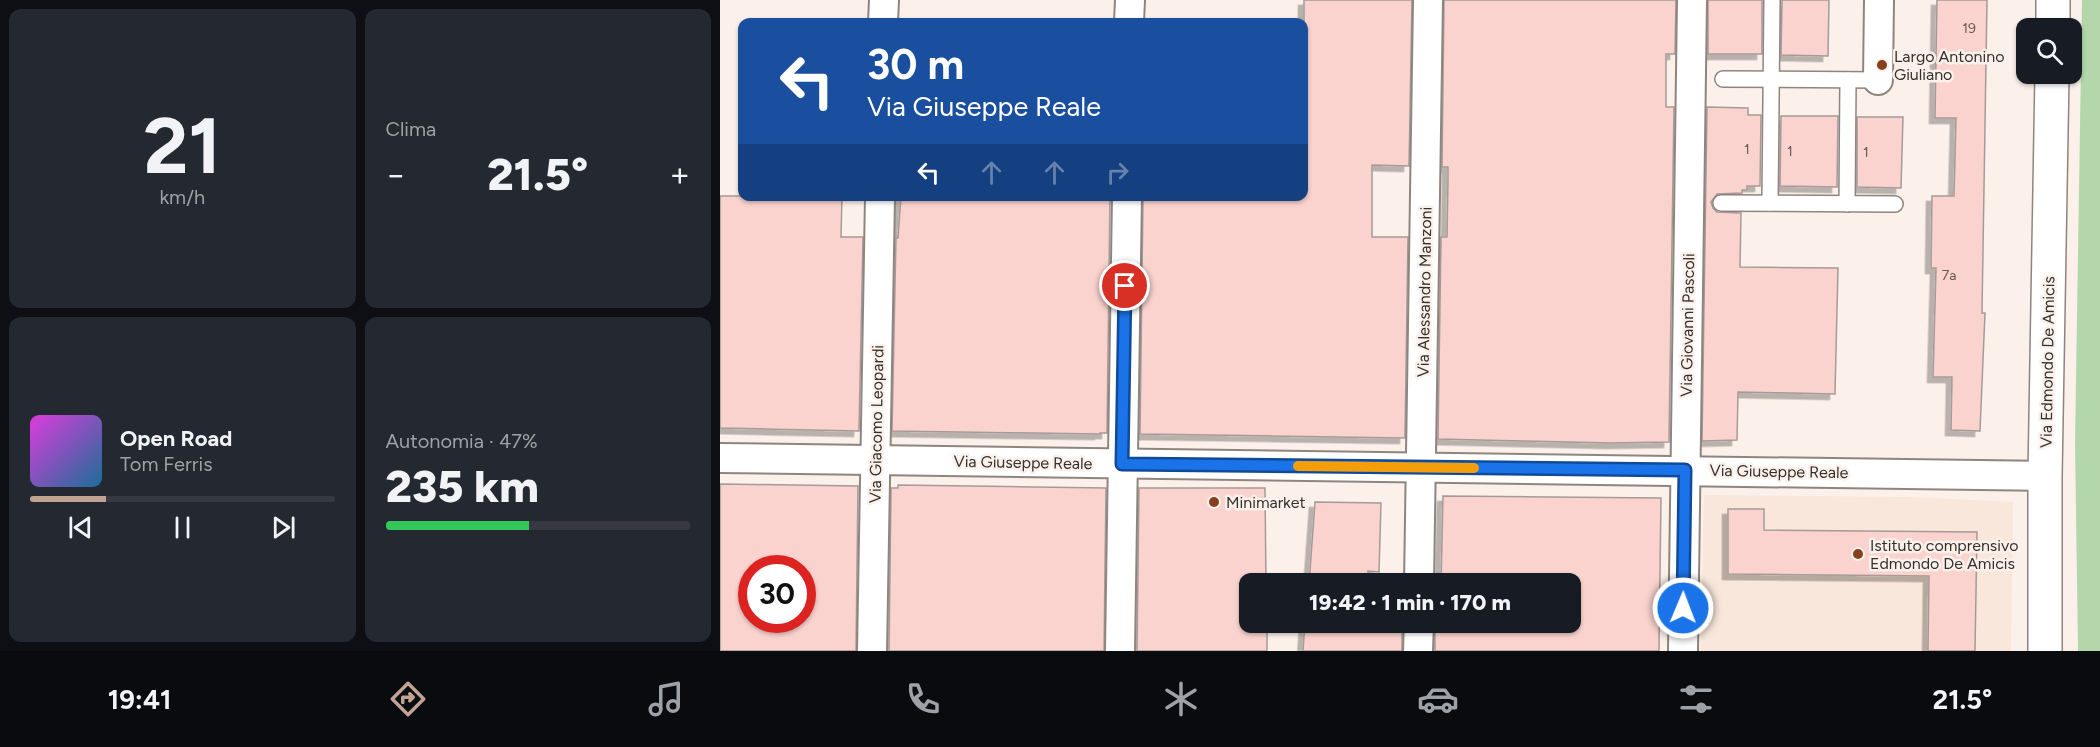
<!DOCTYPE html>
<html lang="it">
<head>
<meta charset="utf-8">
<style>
	:root { --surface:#171b24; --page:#242831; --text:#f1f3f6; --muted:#9ea1a6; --line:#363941; --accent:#c1a293 }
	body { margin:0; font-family:Figtree,sans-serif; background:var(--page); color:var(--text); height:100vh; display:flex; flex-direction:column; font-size:22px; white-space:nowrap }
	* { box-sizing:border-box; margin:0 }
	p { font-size:20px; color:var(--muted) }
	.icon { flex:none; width:33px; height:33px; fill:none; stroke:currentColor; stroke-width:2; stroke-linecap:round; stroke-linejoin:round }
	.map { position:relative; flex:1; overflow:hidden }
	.side { display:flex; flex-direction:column; gap:9px; padding:9px; background:#0d0f14; width:720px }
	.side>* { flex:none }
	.hud { position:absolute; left:18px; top:18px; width:570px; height:183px; border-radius:12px; box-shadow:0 2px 4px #0004; background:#1a4fa0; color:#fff; overflow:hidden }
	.tools { position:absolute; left:1296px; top:18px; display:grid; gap:12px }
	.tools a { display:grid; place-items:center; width:66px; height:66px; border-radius:12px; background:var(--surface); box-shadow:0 2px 4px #0004; font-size:30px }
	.speed { position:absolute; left:18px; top:555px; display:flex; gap:12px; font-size:30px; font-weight:700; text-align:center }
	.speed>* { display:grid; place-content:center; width:78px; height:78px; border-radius:50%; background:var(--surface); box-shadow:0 2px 4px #0004; line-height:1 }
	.speed .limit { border:9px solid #d22; background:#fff; color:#111 }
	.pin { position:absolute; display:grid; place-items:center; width:51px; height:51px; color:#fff; margin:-26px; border:3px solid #fff; border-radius:50%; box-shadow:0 2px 6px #0007 }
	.me { position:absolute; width:66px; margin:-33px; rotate:1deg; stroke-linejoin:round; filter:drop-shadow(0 0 4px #0008) }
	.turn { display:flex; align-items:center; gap:21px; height:126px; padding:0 30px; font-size:27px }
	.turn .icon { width:78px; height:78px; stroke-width:2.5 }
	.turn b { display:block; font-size:42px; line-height:51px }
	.lanes { display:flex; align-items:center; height:57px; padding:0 30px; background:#0003; justify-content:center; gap:30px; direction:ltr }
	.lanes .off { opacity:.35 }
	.big { font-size:45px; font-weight:800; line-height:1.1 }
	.side .widget { flex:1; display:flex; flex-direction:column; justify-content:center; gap:9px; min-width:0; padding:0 21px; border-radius:12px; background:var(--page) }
	.side .dial { align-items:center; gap:0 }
	.dial b { font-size:78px; line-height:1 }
	.song { display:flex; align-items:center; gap:18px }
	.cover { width:72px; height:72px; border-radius:9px; background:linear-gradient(135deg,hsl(300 70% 55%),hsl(200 70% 35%)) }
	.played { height:6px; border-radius:3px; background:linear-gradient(90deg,var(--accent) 25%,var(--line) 25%) }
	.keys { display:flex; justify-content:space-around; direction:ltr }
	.heat { display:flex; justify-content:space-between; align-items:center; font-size:33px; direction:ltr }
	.charge { height:9px; border-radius:4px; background:linear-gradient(90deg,#34c759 47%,var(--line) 0) }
	.side .tiles { flex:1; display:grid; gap:9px; grid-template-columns:repeat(2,1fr) }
	.trip { position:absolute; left:519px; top:573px; width:342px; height:60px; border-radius:12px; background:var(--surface); box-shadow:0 2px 4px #0004; font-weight:800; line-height:60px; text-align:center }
	.menu { display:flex; height:96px; justify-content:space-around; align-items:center; background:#090b0e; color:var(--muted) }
	.menu .icon { width:42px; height:42px }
	.menu .on { color:var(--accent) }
	.menu b { font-size:27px; color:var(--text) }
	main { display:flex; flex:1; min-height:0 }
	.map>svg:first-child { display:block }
</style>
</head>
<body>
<main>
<section class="side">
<div class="tiles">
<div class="widget dial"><b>21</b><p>km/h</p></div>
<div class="widget"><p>Clima</p>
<div class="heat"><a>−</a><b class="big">21.5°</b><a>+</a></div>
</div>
<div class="widget">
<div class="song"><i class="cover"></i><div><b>Open Road</b><p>Tom Ferris</p></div></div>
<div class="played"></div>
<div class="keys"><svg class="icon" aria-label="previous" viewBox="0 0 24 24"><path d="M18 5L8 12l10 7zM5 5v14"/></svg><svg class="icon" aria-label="pause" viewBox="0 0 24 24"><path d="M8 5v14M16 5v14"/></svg><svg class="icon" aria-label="next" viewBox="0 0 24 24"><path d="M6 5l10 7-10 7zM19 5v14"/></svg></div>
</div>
<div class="widget"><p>Autonomia · 47%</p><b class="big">235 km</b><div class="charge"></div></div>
</div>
</section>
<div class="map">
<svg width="1380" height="651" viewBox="0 0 1380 651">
	<defs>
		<filter id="shadow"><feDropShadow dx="-5.5" dy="5.5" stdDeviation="0" flood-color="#0004"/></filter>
	</defs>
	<rect width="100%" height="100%" fill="#fcf1ea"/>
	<polygon fill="#f8e7da" points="984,495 1191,497 1293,502 1291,651 981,651"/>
	<polygon fill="#b3d7aa" points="1362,0 1380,0 1380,651 1358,651 1355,443"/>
	<g fill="#fad3ce" stroke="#a69a98" stroke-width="1.5" fill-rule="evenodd" filter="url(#shadow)">
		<polygon points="584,0 692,0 689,166 652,165 652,237 688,237 685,438 420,434 423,196 584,196"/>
		<polygon points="724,0 956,0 955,54 946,54 946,107 954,107 949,442 891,443 718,439 721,237 727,237 728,181 728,167 722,167"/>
		<rect x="988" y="0" width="54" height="54"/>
		<polygon points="1062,0 1109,0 1108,56 1061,55"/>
		<polygon points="1217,0 1267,0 1262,313 1265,313 1260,431 1231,430 1232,377 1213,377 1216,268 1211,268 1212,196 1234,196 1236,118 1215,118"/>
		<polygon points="987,107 1028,108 1028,115 1041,115 1040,186 1027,186 1027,190 1022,190 1022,193 997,194 991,202 993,208 997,212 1021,213 1020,267 1118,268 1115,394 1018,392 1017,440 982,441"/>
		<polygon points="1061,116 1118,116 1117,187 1060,186"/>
		<polygon points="1137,117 1183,117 1181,188 1137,187"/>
		<polygon points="0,196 122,196 121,237 143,237 139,431 0,428"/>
		<polygon points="181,196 390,196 387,433 380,433 380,434 172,431 176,238 178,238"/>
		<path d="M0 484 138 486 136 651H0ZM32 568H82V620H32Z"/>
		<polygon points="178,485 386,488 384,651 169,651 171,488 178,488"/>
		<polygon points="419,488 545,488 546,584 530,584 530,622 547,622 547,651 417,651"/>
		<polygon points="723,496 941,498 939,651 715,651 715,626 721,626 721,622 850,622 850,584 721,584"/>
		<polygon points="595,502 661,503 659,572 648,571 648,584 589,584"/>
		<polygon points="1008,509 1044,509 1044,530 1257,532 1255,651 1208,651 1209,576 1008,574"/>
		<polygon points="585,622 682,625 682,651 583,651"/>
	</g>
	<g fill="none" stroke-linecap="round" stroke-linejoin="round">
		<g stroke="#8e857e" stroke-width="18">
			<g id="service">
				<polyline points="1003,79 1158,80"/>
				<polyline points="1001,203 1175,204"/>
				<polyline points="1050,203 1052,0"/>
				<polyline points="1127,204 1128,80"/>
			</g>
		</g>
		<g stroke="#8e857e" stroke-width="32">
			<g id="minor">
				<polyline points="163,22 164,0"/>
				<polyline points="409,22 410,0"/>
				<polyline points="1158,80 1159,0"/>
				<polyline points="0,458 1325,476"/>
				<polyline points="699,584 708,0"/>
				<polyline points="152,651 160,196"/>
				<polyline points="400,651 407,196"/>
				<polyline points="698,651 699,622"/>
				<polyline points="963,651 972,0"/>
			</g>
		</g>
		<g stroke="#8e857e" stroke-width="36">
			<g id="secondary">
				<polyline points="1333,28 1333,0"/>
				<polyline points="1325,651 1325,476 1332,74"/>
			</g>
		</g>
		<use href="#service" stroke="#fff" stroke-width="15"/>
		<use href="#minor" stroke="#fff" stroke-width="28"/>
		<use href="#secondary" stroke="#fff" stroke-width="33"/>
	</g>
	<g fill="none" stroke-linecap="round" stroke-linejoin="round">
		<g stroke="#114b97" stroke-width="15">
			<polyline id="route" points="405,286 402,464 965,470 963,608"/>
		</g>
		<use href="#route" stroke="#1a73e8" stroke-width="10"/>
		<polyline stroke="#f59e0b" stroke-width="10" points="578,466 754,468"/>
	</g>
	<g fill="#86401b" stroke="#fcf1ea" stroke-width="2">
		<circle cx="1162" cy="65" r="6"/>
		<circle cx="494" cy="502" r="6"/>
		<circle cx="1138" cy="554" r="6"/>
	</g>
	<g text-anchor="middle" stroke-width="5" stroke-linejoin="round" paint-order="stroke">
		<g font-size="14" fill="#665955">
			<text x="1249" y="33">19</text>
			<text x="1027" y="154">1</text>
			<text x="1070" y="156">1</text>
			<text x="1146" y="157">1</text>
			<text x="1229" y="280">7a</text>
		</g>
		<g font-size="16" fill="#34302d" stroke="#fcf1ea" text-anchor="start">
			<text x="1174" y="62">Largo Antonino<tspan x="1174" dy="18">Giuliano</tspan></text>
			<text x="506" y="508">Minimarket</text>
			<text x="1150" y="551">Istituto comprensivo<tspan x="1150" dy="18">Edmondo De Amicis</tspan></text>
		</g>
		<g font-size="16" fill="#34302d" stroke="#fcf1ea">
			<text transform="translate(704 292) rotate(-89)" y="6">Via Alessandro Manzoni</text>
			<text transform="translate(967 325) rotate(-89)" y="6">Via Giovanni Pascoli</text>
			<text transform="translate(1327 362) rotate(-89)" y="6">Via Edmondo De Amicis</text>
			<text transform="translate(156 424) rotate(-89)" y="6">Via Giacomo Leopardi</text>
			<text transform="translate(303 462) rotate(1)" y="6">Via Giuseppe Reale</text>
			<text transform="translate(1059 471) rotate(1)" y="6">Via Giuseppe Reale</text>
		</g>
	</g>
</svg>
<div class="tools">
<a><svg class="icon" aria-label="search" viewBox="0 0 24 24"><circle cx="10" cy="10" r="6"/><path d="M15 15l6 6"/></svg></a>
</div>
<div class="speed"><div class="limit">30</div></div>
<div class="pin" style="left:405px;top:286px;background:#d93025"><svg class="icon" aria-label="arrive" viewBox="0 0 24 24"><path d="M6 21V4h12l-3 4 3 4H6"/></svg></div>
<svg class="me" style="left:963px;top:608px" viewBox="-20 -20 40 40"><circle r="17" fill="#1a73e8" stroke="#fff" stroke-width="3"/><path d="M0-11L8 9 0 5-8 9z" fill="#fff"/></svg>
<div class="trip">19:42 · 1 min · 170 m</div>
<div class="hud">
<div class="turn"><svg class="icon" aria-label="left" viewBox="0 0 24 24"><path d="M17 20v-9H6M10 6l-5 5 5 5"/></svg><div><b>30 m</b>Via Giuseppe Reale</div></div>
<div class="lanes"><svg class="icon" aria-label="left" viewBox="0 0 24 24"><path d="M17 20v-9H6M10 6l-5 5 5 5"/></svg><svg class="icon off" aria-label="ahead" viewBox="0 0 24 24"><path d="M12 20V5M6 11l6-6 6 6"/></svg><svg class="icon off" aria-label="ahead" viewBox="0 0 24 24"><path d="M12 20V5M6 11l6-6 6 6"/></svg><svg class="icon off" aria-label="right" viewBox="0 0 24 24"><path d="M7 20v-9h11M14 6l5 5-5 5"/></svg></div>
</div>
</div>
</main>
<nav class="menu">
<b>19:41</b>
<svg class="icon on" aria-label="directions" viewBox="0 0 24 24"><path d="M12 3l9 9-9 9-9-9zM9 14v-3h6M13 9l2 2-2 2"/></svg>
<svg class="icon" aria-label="music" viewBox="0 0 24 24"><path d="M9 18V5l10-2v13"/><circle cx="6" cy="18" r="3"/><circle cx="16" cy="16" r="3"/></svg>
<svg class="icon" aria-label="phone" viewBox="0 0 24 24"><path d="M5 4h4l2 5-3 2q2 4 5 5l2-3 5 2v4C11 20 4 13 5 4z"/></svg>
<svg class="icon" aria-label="climate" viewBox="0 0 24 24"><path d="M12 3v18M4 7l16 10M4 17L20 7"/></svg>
<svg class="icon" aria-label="car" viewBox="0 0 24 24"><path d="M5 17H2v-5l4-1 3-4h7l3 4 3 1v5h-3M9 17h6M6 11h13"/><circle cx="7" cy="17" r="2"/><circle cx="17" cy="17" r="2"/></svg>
<svg class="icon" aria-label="filters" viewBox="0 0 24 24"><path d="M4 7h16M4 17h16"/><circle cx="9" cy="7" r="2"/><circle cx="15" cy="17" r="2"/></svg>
<b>21.5°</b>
</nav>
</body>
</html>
